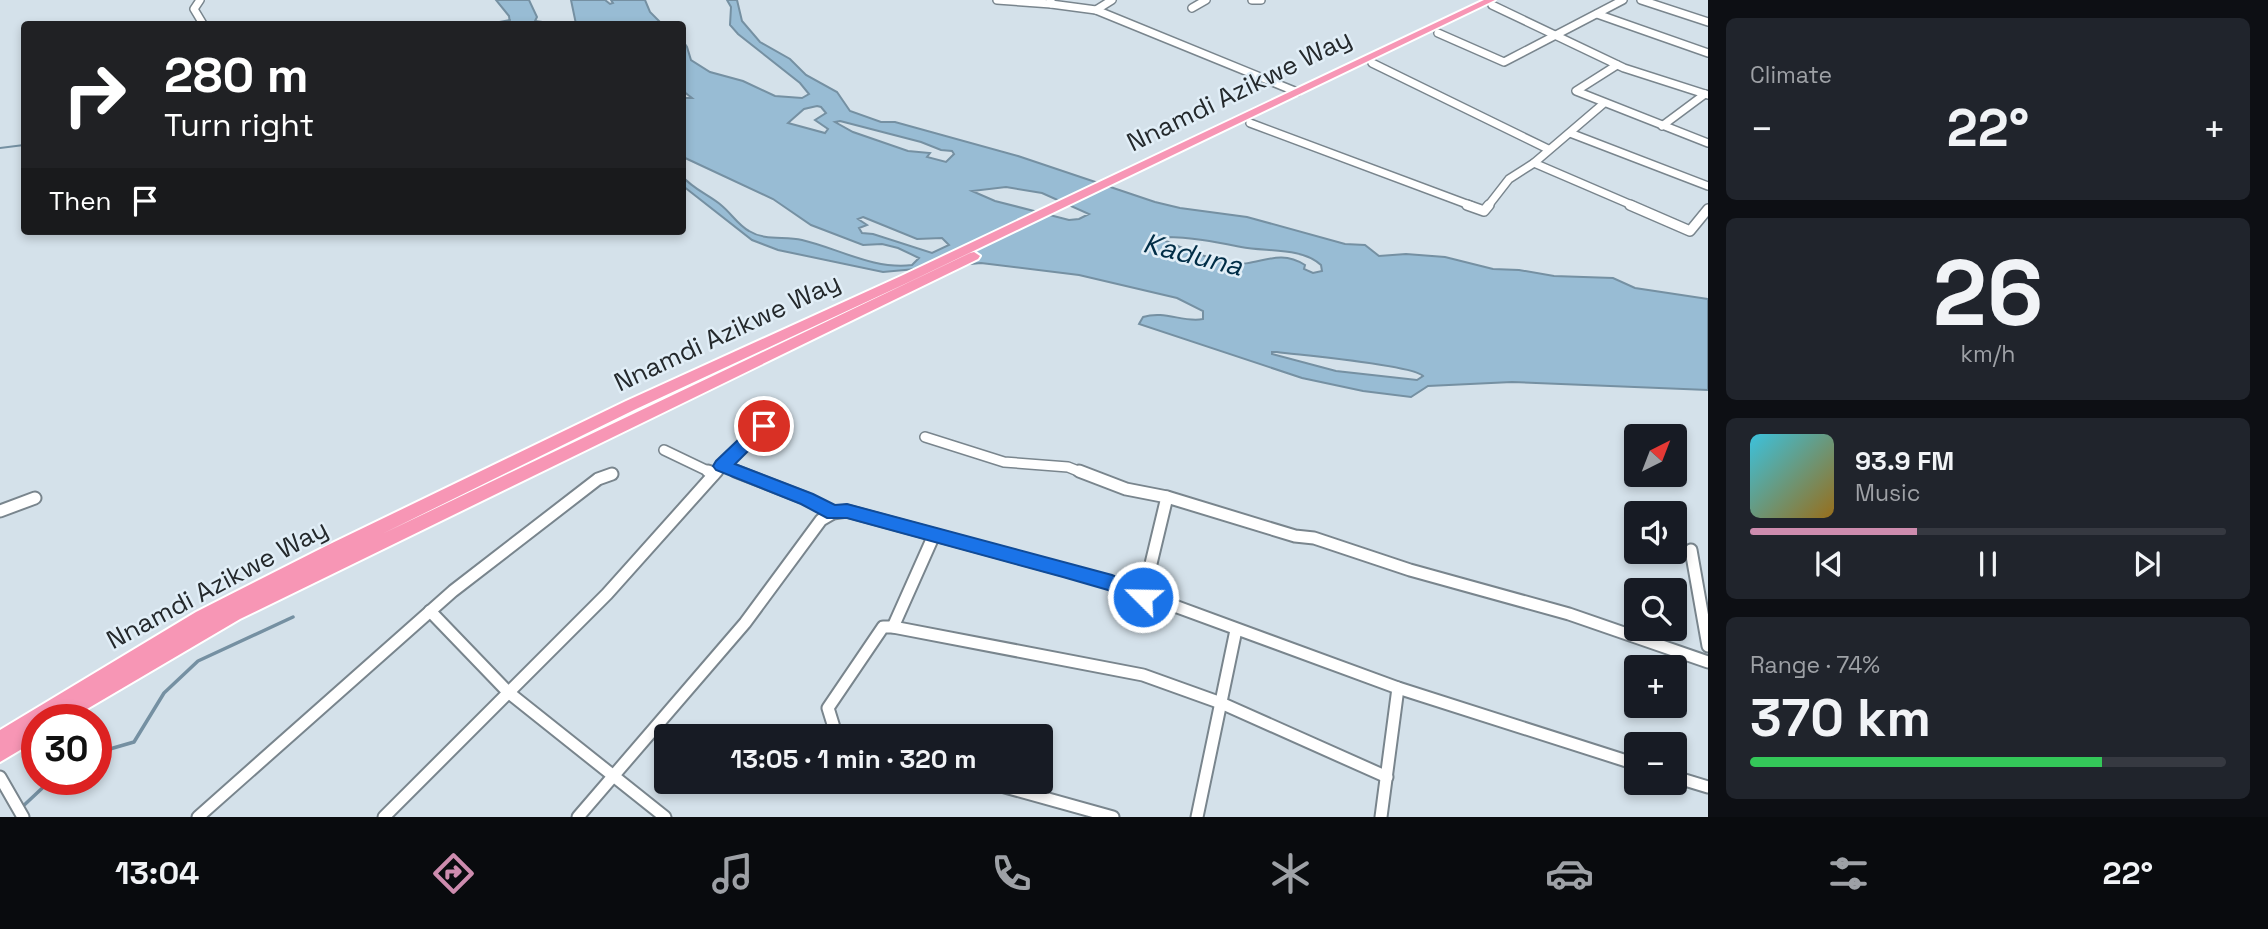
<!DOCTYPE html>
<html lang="en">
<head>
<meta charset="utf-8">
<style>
	:root { --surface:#171b24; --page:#20242c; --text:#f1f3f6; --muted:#9ea1a6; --line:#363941; --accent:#cd8cae }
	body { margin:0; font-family:"Space Grotesk",sans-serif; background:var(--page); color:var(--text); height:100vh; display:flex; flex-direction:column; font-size:26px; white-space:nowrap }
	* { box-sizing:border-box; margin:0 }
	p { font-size:23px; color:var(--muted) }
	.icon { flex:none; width:38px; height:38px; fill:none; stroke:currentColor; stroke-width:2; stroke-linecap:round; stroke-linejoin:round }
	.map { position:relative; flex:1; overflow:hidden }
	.drawer { display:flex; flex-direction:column; gap:18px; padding:18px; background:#0d0f14; width:560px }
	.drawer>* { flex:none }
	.guide { position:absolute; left:21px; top:21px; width:665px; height:214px; border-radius:7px; box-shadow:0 4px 10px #0003; background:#202124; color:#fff; overflow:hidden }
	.needle { width:46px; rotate:42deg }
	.tools { position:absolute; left:1624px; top:424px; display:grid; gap:14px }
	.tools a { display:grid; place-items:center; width:63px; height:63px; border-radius:7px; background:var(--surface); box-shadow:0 4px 10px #0003; font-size:35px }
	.speed { position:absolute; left:21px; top:704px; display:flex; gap:14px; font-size:35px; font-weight:700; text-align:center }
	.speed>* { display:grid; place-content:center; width:91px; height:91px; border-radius:50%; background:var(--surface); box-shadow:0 4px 10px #0003; line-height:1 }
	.speed .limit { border:10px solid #d22; background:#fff; color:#111 }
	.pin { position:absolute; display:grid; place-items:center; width:60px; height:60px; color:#fff; margin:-30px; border:4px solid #fff; border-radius:50%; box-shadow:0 2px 7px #0007 }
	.me { position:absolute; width:77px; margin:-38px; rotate:293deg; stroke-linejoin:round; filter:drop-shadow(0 0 5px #0008) }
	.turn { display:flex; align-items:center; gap:24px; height:147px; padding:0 28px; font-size:32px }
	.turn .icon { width:91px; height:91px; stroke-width:2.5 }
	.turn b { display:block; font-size:49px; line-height:60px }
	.then { display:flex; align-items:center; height:66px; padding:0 28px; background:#0003; gap:14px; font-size:26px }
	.big { font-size:52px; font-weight:700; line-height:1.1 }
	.drawer .tile { flex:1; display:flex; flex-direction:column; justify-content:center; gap:10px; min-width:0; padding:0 24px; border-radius:10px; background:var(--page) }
	.drawer .dial { align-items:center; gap:0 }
	.dial b { font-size:91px; line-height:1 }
	.song { display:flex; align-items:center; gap:21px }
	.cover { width:84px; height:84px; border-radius:10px; background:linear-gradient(135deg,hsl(190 70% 55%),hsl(40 70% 35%)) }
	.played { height:7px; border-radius:4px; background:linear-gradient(90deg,var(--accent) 35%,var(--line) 35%) }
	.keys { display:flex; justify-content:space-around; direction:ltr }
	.heat { display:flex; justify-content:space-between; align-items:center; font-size:38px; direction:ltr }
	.charge { height:10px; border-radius:5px; background:linear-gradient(90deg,#34c759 74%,var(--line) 0) }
	.trip { position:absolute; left:654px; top:724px; width:399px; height:70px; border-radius:7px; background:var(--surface); box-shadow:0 4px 10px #0003; font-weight:700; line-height:70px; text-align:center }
	.tabs { display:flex; height:112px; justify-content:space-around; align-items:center; background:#090b0e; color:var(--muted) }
	.tabs .icon { width:49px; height:49px }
	.tabs .current { color:var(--accent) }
	.tabs b { font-size:32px; color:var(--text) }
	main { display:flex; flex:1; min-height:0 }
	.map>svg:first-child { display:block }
</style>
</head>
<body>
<main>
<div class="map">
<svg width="1708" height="817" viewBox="0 0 1708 817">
	<rect width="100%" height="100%" fill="#d4e1ea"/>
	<g fill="#98bcd4" stroke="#7590a2" stroke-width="2" fill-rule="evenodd">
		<polygon points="496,0 529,0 537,17 535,21 550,23 510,24 509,16"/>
		<polygon points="571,0 605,0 610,4 613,3 611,0 645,0 650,12 662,24 576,24"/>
		<path d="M727 0H737L742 21 760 42 790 59 806 75 837 92 850 111 881 122H895L1018 156 1155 202 1180 208 1247 217 1345 244 1365 245 1379 256 1406 254 1445 257 1493 269 1519 270 1554 276 1613 278 1635 288 1708 299V390L1512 382 1428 386 1411 397 1363 391 1302 378 1139 324 1143 317C1165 310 1183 323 1203 319V311L1177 298 1079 275 981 263 883 272 778 250 752 240 683 186 682 176C693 189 709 195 721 205 731 213 738 225 749 231 765 241 784 236 802 240 837 248 874 270 912 265L919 258 898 248 882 244 863 245 811 225 773 199 683 157V98H692L683 91V41L687 47 691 60 710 72 743 81 775 96 802 98 809 94 800 83 738 34 730 25 731 7ZM817 106 821 107 826 113 815 120 828 129 825 133 788 123 804 109ZM840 121 921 142 941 150 952 151 954 154 946 162 927 157 930 153 908 151 853 132 835 122ZM1006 187 1042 193 1089 214 1079 219 1069 220 995 201 972 191ZM863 217 917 239 942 238 949 245 932 253 873 234 862 233 859 228 867 225 858 219ZM1165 237C1192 237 1216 242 1241 247 1266 252 1302 247 1321 265L1322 271 1313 273 1304 269 1305 265C1276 247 1258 268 1230 263 1211 259 1184 249 1166 241ZM1277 352C1299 355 1414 365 1423 376L1417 380 1336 371 1272 354V352Z"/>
	</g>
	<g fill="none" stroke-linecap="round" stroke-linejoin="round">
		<g stroke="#7590a2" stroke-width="2">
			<polyline points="489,24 510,20"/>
			<polyline points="0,148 24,145"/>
		</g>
		<g stroke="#7590a2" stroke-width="3.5">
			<polyline points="96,753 134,742 164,693 198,661 293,617"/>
			<polyline points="21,808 52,779"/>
		</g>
		<g stroke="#79858d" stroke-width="10">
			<g id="minor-far2">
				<polyline points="200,0 194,9 203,24"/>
				<polyline points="997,0 1051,4 1051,0"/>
				<polyline points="1252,0 1261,0"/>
				<polyline points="1641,0 1708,22"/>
				<polyline points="1051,4 1096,10 1297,92"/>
				<polyline points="1492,5 1624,68 1708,95"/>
				<polyline points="1192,8 1206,0"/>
				<polyline points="1096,10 1112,0"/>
				<polyline points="1597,14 1708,53"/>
				<polyline points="1438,33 1504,62 1623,0"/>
				<polyline points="1372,63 1548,149"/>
				<polyline points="1617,65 1576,91 1708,143"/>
				<polyline points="1603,104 1534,163 1634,206"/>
				<polyline points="1250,123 1472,206"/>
				<polyline points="1662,126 1705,94"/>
				<polyline points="1570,133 1708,186"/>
				<polyline points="1488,206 1509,179 1534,163"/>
			</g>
		</g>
		<g stroke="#79858d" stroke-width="12">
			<g id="minor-far1">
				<polyline points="1467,205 1484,211 1489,205"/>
				<polyline points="1630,205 1690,231 1708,209"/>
				<polyline points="925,437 1004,462 1068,467 1083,473"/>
				<polyline points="664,450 712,473"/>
				<polyline points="722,466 740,473"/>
				<polyline points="715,473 764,426"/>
			</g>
		</g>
		<g stroke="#79858d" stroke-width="15">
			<g id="minor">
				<polyline points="708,471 714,474"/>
				<polyline points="735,471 807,499 833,513"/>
				<polyline points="1079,471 1126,489 1167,497 1295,536 1314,538 1410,570 1569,614 1708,662"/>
				<polyline points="0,511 35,498"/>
				<polyline points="1691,550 1708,646"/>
				<polyline points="1143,597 1167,497"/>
				<polyline points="430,611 508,692 665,817"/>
				<polyline points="893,627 934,535"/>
				<polyline points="837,737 828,708 883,627 893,627 1143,675 1221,703 1387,777"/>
				<polyline points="0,777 23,817"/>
				<polyline points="1675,777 1708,787"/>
				<polyline points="987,782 1113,817"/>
				<polyline points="198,817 453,591 598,479 612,474"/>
				<polyline points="384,817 607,594 717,471"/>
				<polyline points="578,817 745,623 821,520 833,513 847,511 1112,583 1398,688 1636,764"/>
				<polyline points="1197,817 1236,630"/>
				<polyline points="1381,817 1398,688"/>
			</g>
		</g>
		<g stroke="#fff" stroke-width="4">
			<polygon id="highway" points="1484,0 1495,0 909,282 636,409 382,534 970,253 974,252 980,256 978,259 240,619 70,719 37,719 37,740 0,762 0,730 196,612 328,545 626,401 901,276"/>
		</g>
		<use href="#minor-far2" stroke="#fff" stroke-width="7"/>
		<use href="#minor-far1" stroke="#fff" stroke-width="9"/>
		<use href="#minor" stroke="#fff" stroke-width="11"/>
		<use href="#highway" fill="#f796b5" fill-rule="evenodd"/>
	</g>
	<polygon fill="#1a73e8" stroke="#114b97" stroke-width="2" points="764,419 769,421 772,426 769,430 735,464 813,494 835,505 847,504 1112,575 1149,591 1152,597 1149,602 1143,605 1108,590 1063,577 847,518 827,518 801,504 716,470 713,466 716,461 758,421"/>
	<g text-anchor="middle" stroke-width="5" stroke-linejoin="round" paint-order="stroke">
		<g font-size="26" fill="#24292c" stroke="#e1eef7">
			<text transform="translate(1239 90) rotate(-26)" y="9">Nnamdi Azikwe Way</text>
			<text transform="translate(727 332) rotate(-25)" y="9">Nnamdi Azikwe Way</text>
			<text transform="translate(217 584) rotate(-28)" y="9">Nnamdi Azikwe Way</text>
		</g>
		<g font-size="28" font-style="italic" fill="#002d46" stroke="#e1eef7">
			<text transform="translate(1193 254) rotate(14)" y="10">Kaduna</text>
		</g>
	</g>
</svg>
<div class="tools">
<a><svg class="needle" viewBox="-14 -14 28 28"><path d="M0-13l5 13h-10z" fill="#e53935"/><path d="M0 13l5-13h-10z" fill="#9ea1a6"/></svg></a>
<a><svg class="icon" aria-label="sound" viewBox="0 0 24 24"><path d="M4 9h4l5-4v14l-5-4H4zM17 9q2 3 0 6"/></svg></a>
<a><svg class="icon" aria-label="search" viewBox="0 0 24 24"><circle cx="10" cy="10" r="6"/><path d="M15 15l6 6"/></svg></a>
<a>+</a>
<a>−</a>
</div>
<div class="speed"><div class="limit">30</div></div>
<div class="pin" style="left:764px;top:426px;background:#d93025"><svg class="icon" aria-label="arrive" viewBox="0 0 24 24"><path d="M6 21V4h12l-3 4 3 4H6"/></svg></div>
<svg class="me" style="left:1143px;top:597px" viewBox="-20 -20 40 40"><circle r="17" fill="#1a73e8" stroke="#fff" stroke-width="3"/><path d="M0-11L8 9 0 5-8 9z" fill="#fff"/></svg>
<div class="trip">13:05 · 1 min · 320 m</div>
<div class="guide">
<div class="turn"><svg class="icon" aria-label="right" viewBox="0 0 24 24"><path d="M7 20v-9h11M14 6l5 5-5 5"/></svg><div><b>280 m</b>Turn right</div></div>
<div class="then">Then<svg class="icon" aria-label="arrive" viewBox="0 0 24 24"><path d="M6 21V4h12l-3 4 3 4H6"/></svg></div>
</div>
</div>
<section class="drawer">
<div class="tile"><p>Climate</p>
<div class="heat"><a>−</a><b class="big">22°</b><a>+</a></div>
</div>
<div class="tile dial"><b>26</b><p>km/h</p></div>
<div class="tile">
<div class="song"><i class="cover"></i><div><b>93.9 FM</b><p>Music</p></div></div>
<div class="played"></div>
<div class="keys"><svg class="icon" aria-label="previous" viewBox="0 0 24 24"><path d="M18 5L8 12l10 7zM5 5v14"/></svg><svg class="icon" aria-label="pause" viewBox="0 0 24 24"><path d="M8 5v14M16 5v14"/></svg><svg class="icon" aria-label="next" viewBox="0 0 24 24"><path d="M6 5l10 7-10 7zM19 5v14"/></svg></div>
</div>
<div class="tile"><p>Range · 74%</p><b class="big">370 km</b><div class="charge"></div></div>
</section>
</main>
<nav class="tabs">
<b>13:04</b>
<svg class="icon current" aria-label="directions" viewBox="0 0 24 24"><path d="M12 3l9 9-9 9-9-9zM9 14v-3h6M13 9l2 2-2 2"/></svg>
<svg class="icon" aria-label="music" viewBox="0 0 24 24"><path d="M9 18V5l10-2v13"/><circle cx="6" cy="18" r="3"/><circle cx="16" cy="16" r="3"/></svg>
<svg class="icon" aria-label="phone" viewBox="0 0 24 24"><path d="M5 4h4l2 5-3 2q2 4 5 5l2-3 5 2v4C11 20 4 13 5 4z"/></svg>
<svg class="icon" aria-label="climate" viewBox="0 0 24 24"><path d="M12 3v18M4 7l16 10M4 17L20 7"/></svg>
<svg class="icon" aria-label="car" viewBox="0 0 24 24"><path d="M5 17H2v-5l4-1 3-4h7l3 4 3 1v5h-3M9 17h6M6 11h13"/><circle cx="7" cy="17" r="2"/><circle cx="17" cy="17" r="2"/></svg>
<svg class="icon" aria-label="filters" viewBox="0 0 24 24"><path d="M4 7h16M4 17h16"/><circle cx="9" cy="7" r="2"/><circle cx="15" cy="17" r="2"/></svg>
<b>22°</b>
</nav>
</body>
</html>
